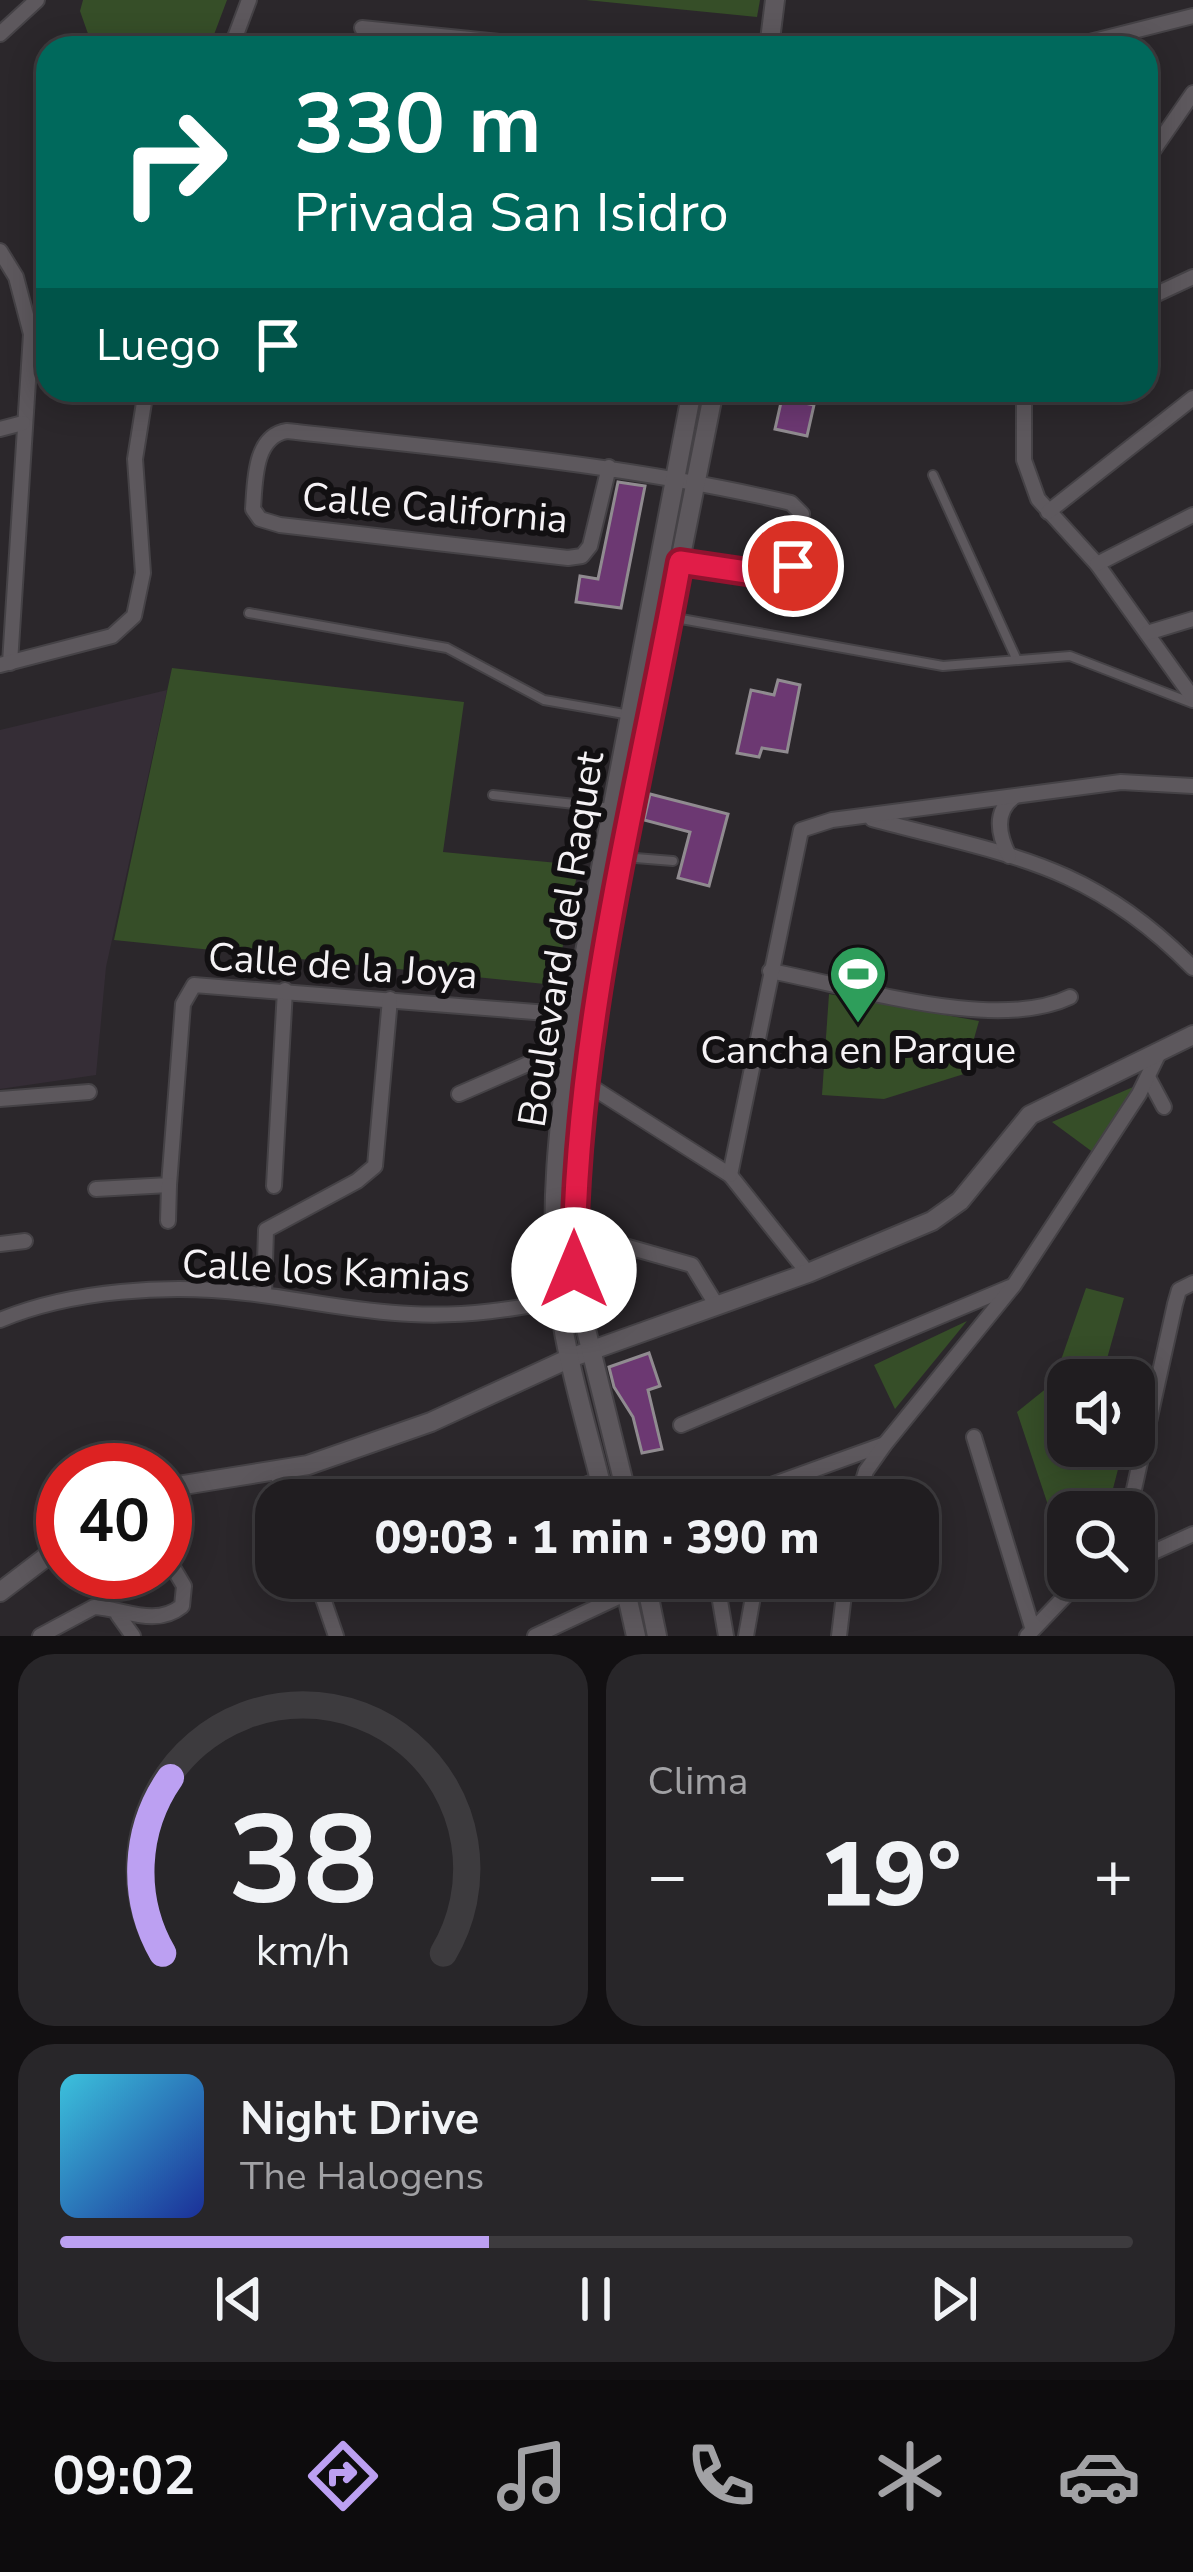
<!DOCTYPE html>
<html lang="es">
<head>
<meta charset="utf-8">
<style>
	:root { --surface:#201d20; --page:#282629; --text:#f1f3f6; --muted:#a2a2a5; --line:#3d3b3e; --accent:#bca0f2 }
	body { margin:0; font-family:"Nunito Sans",sans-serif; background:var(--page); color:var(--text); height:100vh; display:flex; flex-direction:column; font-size:45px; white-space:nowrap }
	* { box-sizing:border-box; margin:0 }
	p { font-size:39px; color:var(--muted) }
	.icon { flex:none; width:66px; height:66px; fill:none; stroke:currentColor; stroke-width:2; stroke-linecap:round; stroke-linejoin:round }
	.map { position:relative; height:1636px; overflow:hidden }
	.details { display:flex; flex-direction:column; gap:18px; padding:18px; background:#121012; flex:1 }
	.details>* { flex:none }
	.guide { position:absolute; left:36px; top:36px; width:1122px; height:366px; border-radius:36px; box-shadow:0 6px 30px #0003,0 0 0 3px var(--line); background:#00695c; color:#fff; overflow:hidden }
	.tools { position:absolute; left:1047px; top:1359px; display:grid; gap:24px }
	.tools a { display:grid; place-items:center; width:108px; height:108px; border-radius:24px; background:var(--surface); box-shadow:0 6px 30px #0003,0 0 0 3px var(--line); font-size:60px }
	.speed { position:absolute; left:36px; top:1443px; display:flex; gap:24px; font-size:60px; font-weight:700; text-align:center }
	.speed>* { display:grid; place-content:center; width:156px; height:156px; border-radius:50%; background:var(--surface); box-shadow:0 6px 30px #0003,0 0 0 3px var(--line); line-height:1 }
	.speed .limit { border:18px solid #d22; background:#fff; color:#111 }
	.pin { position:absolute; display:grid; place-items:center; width:102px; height:102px; color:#fff; margin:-51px; border:6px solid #fff; border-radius:50%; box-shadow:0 3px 12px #0007 }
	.me { position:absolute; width:132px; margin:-66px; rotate:0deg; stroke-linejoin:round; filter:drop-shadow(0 0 9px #0008) }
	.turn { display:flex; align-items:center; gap:42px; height:252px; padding:0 60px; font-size:54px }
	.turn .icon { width:156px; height:156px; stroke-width:2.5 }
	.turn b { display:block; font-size:84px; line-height:102px }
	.then { display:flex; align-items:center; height:114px; padding:0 60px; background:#0003; gap:24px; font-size:45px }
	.big { font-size:90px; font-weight:800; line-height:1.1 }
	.details .widget { flex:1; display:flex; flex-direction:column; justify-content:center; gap:18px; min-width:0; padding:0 42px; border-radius:36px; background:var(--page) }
	.details .dial { align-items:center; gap:0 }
	.dial svg { height:312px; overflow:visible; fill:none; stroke:var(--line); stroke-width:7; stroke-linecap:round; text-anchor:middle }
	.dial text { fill:var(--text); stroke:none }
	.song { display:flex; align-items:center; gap:36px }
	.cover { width:144px; height:144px; border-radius:18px; background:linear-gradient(135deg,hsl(190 70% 55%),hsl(230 70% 35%)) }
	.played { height:12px; border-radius:6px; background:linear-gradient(90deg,var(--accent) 40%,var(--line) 40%) }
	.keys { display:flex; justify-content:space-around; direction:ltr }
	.heat { display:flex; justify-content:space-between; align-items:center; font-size:66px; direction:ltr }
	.details .tiles { flex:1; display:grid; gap:18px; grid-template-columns:1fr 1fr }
	.widget:last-child { grid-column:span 2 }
	.trip { position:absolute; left:255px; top:1479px; width:684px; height:120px; border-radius:36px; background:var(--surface); box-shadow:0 6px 30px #0003,0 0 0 3px var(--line); font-weight:800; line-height:120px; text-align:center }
	.tabs { display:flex; height:192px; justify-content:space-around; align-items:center; background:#0d0c0d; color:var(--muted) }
	.tabs .icon { width:84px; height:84px }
	.tabs .current { color:var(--accent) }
	.tabs b { font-size:54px; color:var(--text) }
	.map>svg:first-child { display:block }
</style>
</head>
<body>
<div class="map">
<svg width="1193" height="1636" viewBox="0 0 1193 1636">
	<rect width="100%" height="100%" fill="#2b272b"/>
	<polygon fill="#352d36" points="167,690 106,967 96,1075 0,1089 0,730"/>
	<g fill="#364e28">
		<polygon points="83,0 227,0 209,48 93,48 80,11"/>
		<polygon points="586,0 760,0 757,17"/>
		<polygon points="172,668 464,702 443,852 579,865 555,985 114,940"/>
		<polygon points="829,994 979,1021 964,1074 884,1099 822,1095"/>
		<polygon points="1140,1084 1094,1153 1052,1122"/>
		<polygon points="1086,1288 1124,1298 1101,1380 1068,1380 1068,1446 1124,1446 1107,1512 1068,1512 1065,1556 1017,1412 1053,1383"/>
		<polygon points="967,1321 895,1409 874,1365"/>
	</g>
	<g fill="#6c3872" stroke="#908b90" stroke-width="3">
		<polygon points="782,398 814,405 807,436 775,429"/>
		<polygon points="618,482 645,486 621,608 576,602 580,576 598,579"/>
		<polygon points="778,680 800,685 787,752 762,748 759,757 737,753 751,690 774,695"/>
		<polygon points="650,794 728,814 709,886 678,878 690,832 644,820"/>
		<polygon points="649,1353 660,1386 648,1390 662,1449 642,1453 633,1417 614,1387 609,1367"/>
	</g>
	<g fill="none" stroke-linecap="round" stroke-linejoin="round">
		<g stroke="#454246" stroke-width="12">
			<g id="service">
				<polyline points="748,390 770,396"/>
				<polyline points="933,475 1016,658"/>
				<polyline points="249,613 447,648 544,700 630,715"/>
				<polyline points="670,617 943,666 1070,656 1192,703"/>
				<polyline points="493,795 611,808"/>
				<polyline points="623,857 673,861"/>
			</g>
		</g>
		<g stroke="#454246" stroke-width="18">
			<g id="minor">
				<polyline points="362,28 558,48"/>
				<polyline points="0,34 37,0"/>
				<polyline points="231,48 249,0"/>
				<polyline points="1066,48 1193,16"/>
				<polyline points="1146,161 1193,93"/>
				<polyline points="0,251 16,277 31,334 10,663"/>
				<polyline points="1146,299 1193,277"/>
				<polyline points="1024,390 1024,460 1038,499 1097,564 1193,698"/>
				<polyline points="0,429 23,423"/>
				<path d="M609 467 590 546 582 556 568 558 280 525 260 519 253 509C255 481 254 436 287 431 456 450 625 464 791 503L802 514 788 573 680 562"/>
				<polyline points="1048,512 1193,398"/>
				<polyline points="1097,564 1193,515"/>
				<polyline points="1147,633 1193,619"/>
				<polyline points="0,665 112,636 134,616 143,573 135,459 146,390"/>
				<path d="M872 819C1009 856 1089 862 1193 968"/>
				<path d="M1009 856C999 836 993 812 1014 797"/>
				<path d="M770 971C852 986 995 1033 1070 997"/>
				<polyline points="565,1070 730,1175 808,1273"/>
				<polyline points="1148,1077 1164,1107"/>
				<polyline points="459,1094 569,1046"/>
				<polyline points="0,1099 89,1092"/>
				<polyline points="730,1175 801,830 832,820 1121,782 1193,786"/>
				<polyline points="274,1186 285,990"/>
				<polyline points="96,1189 169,1185 183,1004 194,985 573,1015"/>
				<polyline points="168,1221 169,1185"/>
				<polyline points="0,1244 25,1241"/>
				<polyline points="628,1247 692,1265 717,1306"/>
				<polyline points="264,1295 266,1230 357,1181 375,1166 390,999"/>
				<path d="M0 1320C72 1290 168 1284 246 1293 301 1299 356 1312 411 1314 465 1317 515 1309 567 1299"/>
				<polyline points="681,1425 1010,1287"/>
				<polyline points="974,1437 1032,1627"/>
				<polyline points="276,1471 287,1500"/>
				<polyline points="548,1500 600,1479"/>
				<polyline points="730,1500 885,1444"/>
				<polyline points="857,1500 866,1471 885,1444 1014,1285 1139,1094 1158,1055"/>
				<polyline points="1129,1512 1175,1304 1179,1290 1193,1283"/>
				<polyline points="1134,1561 1193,1534"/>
				<polyline points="316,1578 336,1636"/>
				<polyline points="725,1578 719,1595 726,1636"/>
				<polyline points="321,1593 358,1578"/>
				<polyline points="118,1615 133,1636"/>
				<path d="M40 1636 94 1607C122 1608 155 1628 182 1606L184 1586 165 1554"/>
				<polyline points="535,1636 627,1593"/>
				<polyline points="746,1636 754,1591 751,1578"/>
				<polyline points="839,1636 846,1578"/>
				<polyline points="1027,1636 1068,1593 1096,1578"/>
			</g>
		</g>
		<g stroke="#454246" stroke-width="22">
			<g id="tertiary">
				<polyline points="769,48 775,0"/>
				<polyline points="165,1488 308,1465 431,1422 570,1358 808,1273 932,1221 960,1201 1030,1115 1193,1035"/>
				<path d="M605 1500C589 1434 568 1368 559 1301 547 1206 561 1109 573 1015L692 390"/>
				<polyline points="628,1500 578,1297 574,1179 621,857 714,390"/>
				<polyline points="623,1578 636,1636"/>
				<polyline points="645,1578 657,1636"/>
				<polyline points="0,1592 63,1544"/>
			</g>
		</g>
		<use href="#service" stroke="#5d585d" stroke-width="8"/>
		<use href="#minor" stroke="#5d585d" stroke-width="14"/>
		<use href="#tertiary" stroke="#5d585d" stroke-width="18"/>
	</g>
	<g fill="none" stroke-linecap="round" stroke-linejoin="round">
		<g stroke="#92132f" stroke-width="30">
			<path id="route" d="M574 1270C574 1030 638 796 680 562L774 576 788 573 793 566"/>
		</g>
		<use href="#route" stroke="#e11d48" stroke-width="21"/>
	</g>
	<defs>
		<g id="stadium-pin" transform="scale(3)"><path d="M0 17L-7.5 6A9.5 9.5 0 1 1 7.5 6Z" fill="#2e9e5b" stroke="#121012"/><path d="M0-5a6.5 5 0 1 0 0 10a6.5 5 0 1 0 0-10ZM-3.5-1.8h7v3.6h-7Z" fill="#fff"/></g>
	</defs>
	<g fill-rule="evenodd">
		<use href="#stadium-pin" x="858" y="974"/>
	</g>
	<g text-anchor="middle" stroke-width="12" stroke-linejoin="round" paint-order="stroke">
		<g font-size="39" fill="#f5f2f5" stroke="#121012">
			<text transform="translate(435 507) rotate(5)" y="14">Calle California</text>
			<text transform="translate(560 939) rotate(-81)" y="14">Boulevard del Raquet</text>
			<text transform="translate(343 965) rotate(4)" y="14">Calle de la Joya</text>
			<text transform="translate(326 1270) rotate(3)" y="14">Calle los Kamias</text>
		</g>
		<g font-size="39" fill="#f5f2f5" stroke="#121012">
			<text x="858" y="1063">Cancha en Parque</text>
		</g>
	</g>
</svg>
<div class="tools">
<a><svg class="icon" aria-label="sound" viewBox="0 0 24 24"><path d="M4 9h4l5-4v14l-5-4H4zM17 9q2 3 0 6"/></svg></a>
<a><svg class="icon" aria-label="search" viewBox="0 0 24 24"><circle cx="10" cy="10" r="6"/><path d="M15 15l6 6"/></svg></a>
</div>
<div class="speed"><div class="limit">40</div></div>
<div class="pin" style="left:793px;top:566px;background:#d93025"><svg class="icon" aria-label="arrive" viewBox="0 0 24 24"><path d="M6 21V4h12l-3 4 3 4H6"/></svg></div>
<svg class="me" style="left:574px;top:1270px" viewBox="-20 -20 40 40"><circle r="19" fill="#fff"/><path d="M0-13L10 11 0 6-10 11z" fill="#e11d48"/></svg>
<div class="trip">09:03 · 1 min · 390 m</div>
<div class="guide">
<div class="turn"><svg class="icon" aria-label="right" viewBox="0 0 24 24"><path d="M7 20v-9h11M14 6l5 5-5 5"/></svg><div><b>330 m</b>Privada San Isidro</div></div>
<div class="then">Luego<svg class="icon" aria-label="arrive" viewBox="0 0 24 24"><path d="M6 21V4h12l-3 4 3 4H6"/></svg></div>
</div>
</div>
<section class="details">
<div class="tiles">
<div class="widget dial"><svg viewBox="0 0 100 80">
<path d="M14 69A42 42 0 1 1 86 69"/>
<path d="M14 69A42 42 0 0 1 16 24" stroke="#bca0f2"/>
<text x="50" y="56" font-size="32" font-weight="700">38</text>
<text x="50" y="72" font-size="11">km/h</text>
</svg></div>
<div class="widget"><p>Clima</p>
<div class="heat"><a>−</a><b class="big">19°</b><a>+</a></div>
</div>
<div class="widget">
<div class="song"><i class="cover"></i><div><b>Night Drive</b><p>The Halogens</p></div></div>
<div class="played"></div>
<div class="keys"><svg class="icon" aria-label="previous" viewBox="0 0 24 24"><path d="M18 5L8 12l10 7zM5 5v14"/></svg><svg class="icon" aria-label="pause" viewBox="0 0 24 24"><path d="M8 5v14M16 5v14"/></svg><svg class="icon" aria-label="next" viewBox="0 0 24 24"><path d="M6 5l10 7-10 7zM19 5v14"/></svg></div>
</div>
</div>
</section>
<nav class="tabs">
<b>09:02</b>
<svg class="icon current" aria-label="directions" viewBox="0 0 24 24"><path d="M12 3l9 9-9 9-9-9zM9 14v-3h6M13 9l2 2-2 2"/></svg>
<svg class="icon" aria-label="music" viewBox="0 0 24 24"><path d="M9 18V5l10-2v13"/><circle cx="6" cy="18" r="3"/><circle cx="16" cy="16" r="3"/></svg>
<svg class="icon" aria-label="phone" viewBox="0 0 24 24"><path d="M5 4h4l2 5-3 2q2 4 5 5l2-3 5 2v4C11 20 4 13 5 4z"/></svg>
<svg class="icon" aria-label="climate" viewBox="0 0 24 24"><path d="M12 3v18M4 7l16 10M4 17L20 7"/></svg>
<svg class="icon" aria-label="car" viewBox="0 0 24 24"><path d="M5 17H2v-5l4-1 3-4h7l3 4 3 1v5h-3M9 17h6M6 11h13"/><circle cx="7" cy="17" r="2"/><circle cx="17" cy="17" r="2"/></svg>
</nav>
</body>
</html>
